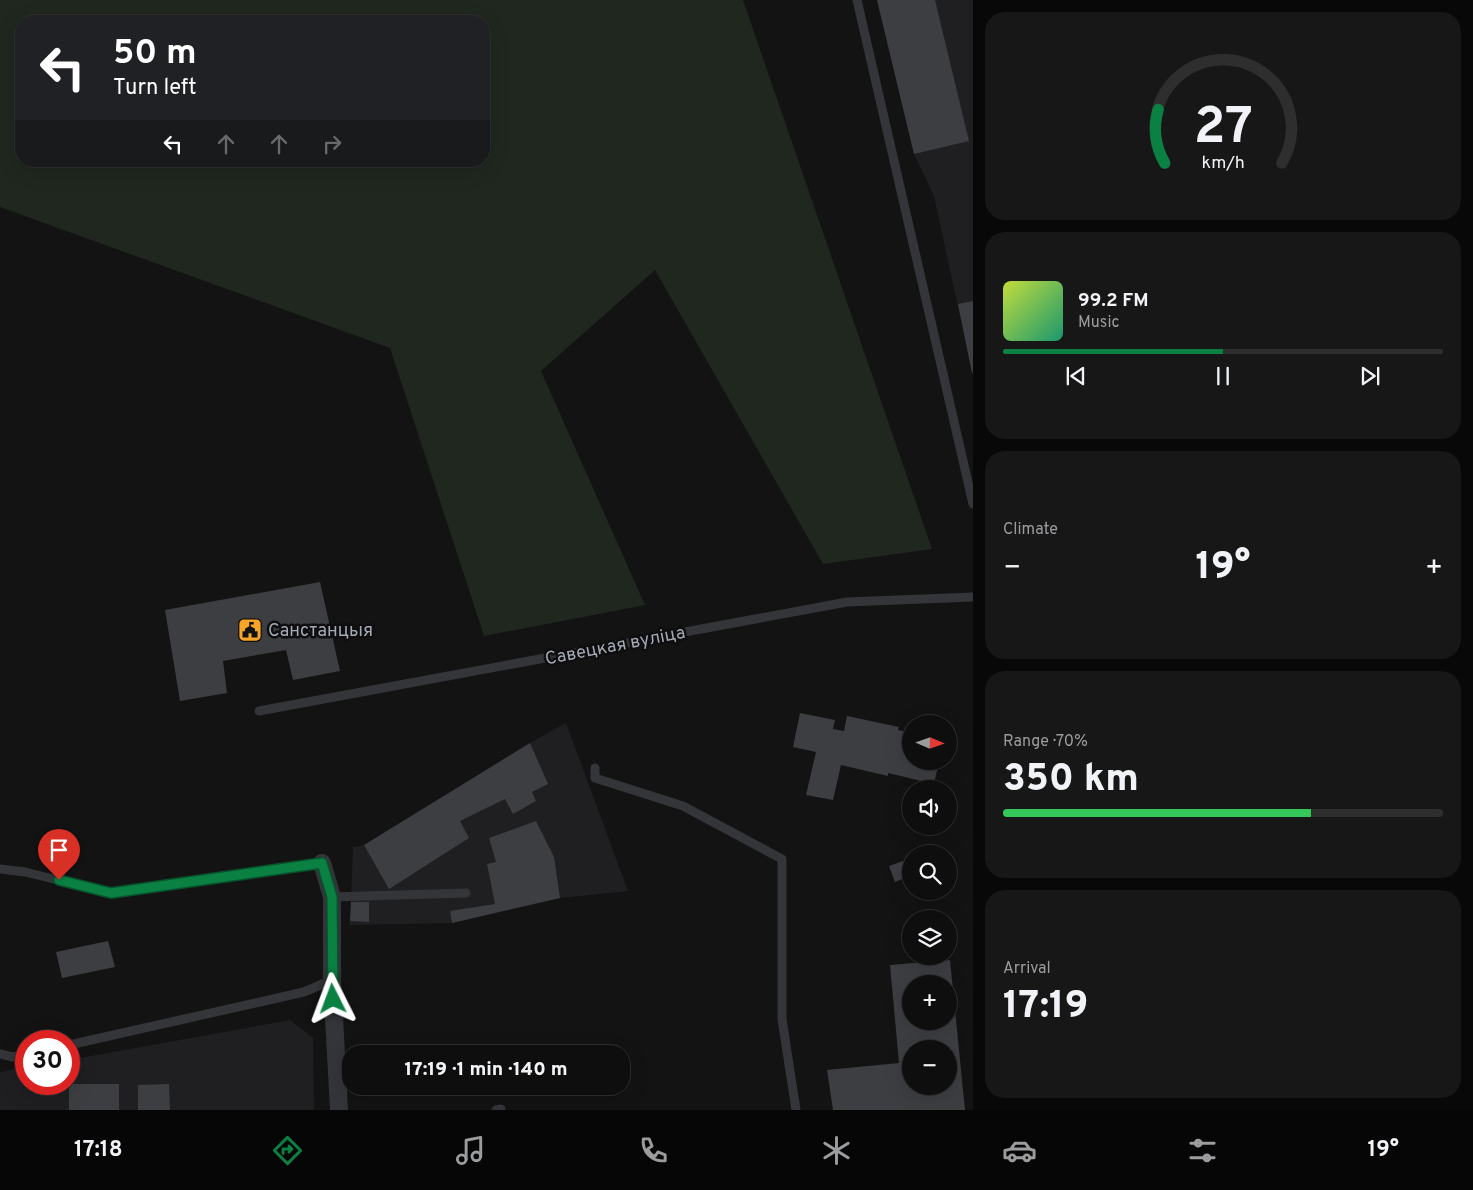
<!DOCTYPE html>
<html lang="en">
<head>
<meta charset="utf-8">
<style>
	:root { --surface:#0e0e0f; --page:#171718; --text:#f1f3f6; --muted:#9b9c9e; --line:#2e2e2f; --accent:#0b8043 }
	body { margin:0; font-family:Overpass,sans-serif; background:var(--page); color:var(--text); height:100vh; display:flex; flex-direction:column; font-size:19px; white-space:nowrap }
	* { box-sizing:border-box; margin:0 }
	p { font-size:16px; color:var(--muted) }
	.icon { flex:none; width:28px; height:28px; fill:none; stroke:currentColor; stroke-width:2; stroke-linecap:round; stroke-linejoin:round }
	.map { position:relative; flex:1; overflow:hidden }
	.drawer { display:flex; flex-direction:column; gap:12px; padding:12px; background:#080808; width:500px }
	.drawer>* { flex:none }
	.banner { position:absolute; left:15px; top:15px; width:475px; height:152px; border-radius:20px; box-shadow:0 5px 20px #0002,0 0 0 1px var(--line); background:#202124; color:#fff; overflow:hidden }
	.needle { width:32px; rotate:92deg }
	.tools { position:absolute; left:902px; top:715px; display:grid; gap:10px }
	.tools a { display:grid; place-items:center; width:55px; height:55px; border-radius:50%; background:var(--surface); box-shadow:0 5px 20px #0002,0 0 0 1px var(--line); font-size:25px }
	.speed { position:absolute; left:15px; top:1030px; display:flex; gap:10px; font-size:25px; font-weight:700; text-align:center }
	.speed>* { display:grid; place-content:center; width:65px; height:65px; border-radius:50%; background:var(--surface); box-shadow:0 5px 20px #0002,0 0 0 1px var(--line); line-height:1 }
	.speed .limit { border:8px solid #d22; background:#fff; color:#111 }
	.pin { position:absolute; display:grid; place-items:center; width:42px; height:42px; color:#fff; margin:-51px -21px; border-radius:50% 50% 50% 0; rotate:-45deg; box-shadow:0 0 5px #0007 }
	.pin .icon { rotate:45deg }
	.me { position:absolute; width:55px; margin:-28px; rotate:357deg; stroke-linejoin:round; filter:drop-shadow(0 0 4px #0008) }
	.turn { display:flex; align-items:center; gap:18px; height:105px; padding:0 15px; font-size:22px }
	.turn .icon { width:65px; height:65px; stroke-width:2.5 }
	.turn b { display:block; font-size:35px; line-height:42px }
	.lanes { display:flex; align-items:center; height:48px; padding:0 15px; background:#0003; justify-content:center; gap:25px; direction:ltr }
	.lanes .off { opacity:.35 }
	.big { font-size:38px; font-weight:800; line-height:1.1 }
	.drawer .widget { flex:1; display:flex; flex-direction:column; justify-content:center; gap:8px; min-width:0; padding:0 18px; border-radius:20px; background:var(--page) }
	.drawer .dial { align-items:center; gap:0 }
	.dial svg { height:130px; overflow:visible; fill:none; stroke:var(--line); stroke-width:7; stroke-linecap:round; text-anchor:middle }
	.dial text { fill:var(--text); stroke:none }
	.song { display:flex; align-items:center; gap:15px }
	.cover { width:60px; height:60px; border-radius:8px; background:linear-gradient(135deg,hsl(70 70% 55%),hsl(160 70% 35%)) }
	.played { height:5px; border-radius:2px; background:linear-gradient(90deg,var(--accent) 50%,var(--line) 50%) }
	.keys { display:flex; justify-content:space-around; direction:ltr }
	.heat { display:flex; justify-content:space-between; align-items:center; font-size:28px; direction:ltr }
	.charge { height:8px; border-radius:4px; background:linear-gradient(90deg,#34c759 70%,var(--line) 0) }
	.trip { position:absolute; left:342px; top:1045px; width:288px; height:50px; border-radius:20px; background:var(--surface); box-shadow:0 5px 20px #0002,0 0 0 1px var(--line); font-weight:800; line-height:50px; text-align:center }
	.dock { display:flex; height:80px; justify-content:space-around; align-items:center; background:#060606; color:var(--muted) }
	.dock .icon { width:35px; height:35px }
	.dock .selected { color:var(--accent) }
	.dock b { font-size:22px; color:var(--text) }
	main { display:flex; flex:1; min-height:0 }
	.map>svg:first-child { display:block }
</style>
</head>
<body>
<main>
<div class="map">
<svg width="973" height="1110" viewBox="0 0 973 1110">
	<rect width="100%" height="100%" fill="#131314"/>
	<g fill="#1f1f21">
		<polygon points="877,0 973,0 973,377 934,196 914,154"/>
		<polygon points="566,723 628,891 560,898 452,923 350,925 353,847 364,845 530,743"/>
		<polygon points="290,1020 313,1038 314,1110 0,1110 0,1072 26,1067 26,1084 69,1084 69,1060"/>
	</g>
	<path fill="#1f271f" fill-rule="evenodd" d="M0 0H743L932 549 823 564 655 270 541 371 645 605 484 636 390 348 0 207ZM21 21H484V161H21Z"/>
	<g fill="#3c3e41" fill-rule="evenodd">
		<polygon points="877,0 935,0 969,141 914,154"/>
		<polygon points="973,301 973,373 972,373 958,304"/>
		<polygon points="320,582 340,671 293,680 286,650 223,661 227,693 180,701 165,610"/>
		<polygon points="800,713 835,720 833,729 844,731 847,716 899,727 898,730 911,733 911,761 939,761 934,784 888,773 888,776 841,765 833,800 806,795 816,752 793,747"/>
		<polygon points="530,743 548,784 532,792 536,801 513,814 505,799 460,821 469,838 389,889 364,845"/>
		<polygon points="536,821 554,857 560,898 452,923 450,911 495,904 487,864 496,862 489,838"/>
		<polygon points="903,861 909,876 895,882 889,866"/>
		<polygon points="351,902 369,902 369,922 350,921"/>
		<polygon points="108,941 115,967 62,978 56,952"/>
		<path d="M950 960 965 1110H833L827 1070 899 1063 890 965ZM911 984H949V1021H911ZM911 1049H949V1086H911Z"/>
		<rect x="69" y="1084" width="50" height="26"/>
		<polygon points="169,1084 170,1110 138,1110 138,1085"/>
	</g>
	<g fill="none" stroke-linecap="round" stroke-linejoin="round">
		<g stroke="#333539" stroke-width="9">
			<polyline points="857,0 973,504"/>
			<polyline points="259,711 847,602 973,597"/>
			<polyline points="595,768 595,778 683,806 782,859 782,1019 796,1110"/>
			<polyline points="0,869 25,872 111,893 322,863"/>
			<polyline points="332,897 466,893"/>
			<polyline points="69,1045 304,992 332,980"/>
			<polyline points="0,1054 13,1057 26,1054"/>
			<polyline points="496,1110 501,1109"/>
		</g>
		<polyline stroke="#333539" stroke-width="18" points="322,863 332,897 332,980 339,1110"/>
	</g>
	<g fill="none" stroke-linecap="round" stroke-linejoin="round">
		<g stroke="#07532c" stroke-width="12">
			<polyline id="route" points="59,880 111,893 322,863 332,897 333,999"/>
		</g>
		<use href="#route" stroke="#0b8043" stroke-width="9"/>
	</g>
	<defs>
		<g id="civic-square" transform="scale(1.25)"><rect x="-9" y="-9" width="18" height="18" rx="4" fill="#f8a527" stroke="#0e0e0f"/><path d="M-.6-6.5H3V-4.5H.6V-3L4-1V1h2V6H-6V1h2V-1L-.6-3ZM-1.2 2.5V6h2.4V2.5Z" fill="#111"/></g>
	</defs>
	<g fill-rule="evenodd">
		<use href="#civic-square" x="250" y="630"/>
	</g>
	<g text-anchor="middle" stroke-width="5" stroke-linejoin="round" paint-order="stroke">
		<g font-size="18" fill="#a4aab5" stroke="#0e0e0f" text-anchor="start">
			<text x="268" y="636">Санстанцыя</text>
		</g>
		<g font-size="18" fill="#a4aab5" stroke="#0e0e0f">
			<text transform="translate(615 645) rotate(-11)" y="6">Савецкая вуліца</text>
		</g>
	</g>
</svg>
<div class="tools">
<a><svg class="needle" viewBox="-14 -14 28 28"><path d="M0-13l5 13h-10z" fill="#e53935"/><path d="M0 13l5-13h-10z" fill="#9b9c9e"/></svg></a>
<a><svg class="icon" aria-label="sound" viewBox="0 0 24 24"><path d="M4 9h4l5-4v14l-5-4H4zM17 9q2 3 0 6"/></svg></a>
<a><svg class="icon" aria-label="search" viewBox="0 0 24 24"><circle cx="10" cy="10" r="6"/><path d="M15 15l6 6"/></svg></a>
<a><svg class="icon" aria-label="layers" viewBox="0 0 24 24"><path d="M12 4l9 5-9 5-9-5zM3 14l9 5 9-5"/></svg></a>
<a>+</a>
<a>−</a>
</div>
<div class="speed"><div class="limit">30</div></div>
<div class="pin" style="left:59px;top:880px;background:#d93025"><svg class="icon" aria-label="arrive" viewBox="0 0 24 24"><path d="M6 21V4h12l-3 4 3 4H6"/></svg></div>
<svg class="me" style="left:333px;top:999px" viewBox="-20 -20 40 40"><path d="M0-17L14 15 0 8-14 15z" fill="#0b8043" stroke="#fff" stroke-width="4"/></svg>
<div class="trip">17:19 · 1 min · 140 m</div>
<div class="banner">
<div class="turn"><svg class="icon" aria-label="left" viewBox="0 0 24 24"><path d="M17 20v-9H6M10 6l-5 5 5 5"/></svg><div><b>50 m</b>Turn left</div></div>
<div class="lanes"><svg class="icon" aria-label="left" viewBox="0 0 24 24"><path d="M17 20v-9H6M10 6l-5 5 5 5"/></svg><svg class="icon off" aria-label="ahead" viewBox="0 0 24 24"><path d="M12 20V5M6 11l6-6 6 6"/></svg><svg class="icon off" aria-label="ahead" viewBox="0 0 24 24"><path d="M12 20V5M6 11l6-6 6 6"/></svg><svg class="icon off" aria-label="right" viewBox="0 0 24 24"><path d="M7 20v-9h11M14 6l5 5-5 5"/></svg></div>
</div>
</div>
<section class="drawer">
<div class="widget dial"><svg viewBox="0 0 100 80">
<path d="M14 69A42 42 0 1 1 86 69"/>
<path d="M14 69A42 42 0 0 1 10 36" stroke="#0b8043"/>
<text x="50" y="56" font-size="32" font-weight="700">27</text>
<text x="50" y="72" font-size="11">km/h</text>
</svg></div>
<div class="widget">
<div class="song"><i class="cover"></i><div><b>99.2 FM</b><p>Music</p></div></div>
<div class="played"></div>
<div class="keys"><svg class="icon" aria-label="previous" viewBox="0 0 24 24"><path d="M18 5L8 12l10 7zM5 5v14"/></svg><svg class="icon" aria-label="pause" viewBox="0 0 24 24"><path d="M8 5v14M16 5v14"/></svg><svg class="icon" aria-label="next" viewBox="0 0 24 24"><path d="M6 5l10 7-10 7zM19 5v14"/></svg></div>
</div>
<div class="widget"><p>Climate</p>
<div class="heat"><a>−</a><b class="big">19°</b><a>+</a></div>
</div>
<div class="widget"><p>Range · 70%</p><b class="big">350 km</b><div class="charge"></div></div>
<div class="widget"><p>Arrival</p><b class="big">17:19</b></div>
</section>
</main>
<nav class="dock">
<b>17:18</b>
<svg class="icon selected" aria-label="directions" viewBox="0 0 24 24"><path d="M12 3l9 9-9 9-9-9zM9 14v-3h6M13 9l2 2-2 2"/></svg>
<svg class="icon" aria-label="music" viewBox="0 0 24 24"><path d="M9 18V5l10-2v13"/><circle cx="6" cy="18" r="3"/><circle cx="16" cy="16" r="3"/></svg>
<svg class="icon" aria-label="phone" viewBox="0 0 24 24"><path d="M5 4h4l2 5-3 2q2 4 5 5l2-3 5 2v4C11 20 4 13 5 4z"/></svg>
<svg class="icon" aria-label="climate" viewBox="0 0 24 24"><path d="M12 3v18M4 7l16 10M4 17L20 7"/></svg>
<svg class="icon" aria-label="car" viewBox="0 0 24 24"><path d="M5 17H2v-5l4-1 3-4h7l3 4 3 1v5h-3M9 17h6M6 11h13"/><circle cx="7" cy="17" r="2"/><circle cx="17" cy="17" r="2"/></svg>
<svg class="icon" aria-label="filters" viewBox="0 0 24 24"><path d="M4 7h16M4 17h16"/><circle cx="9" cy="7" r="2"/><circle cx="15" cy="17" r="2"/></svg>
<b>19°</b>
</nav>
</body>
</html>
